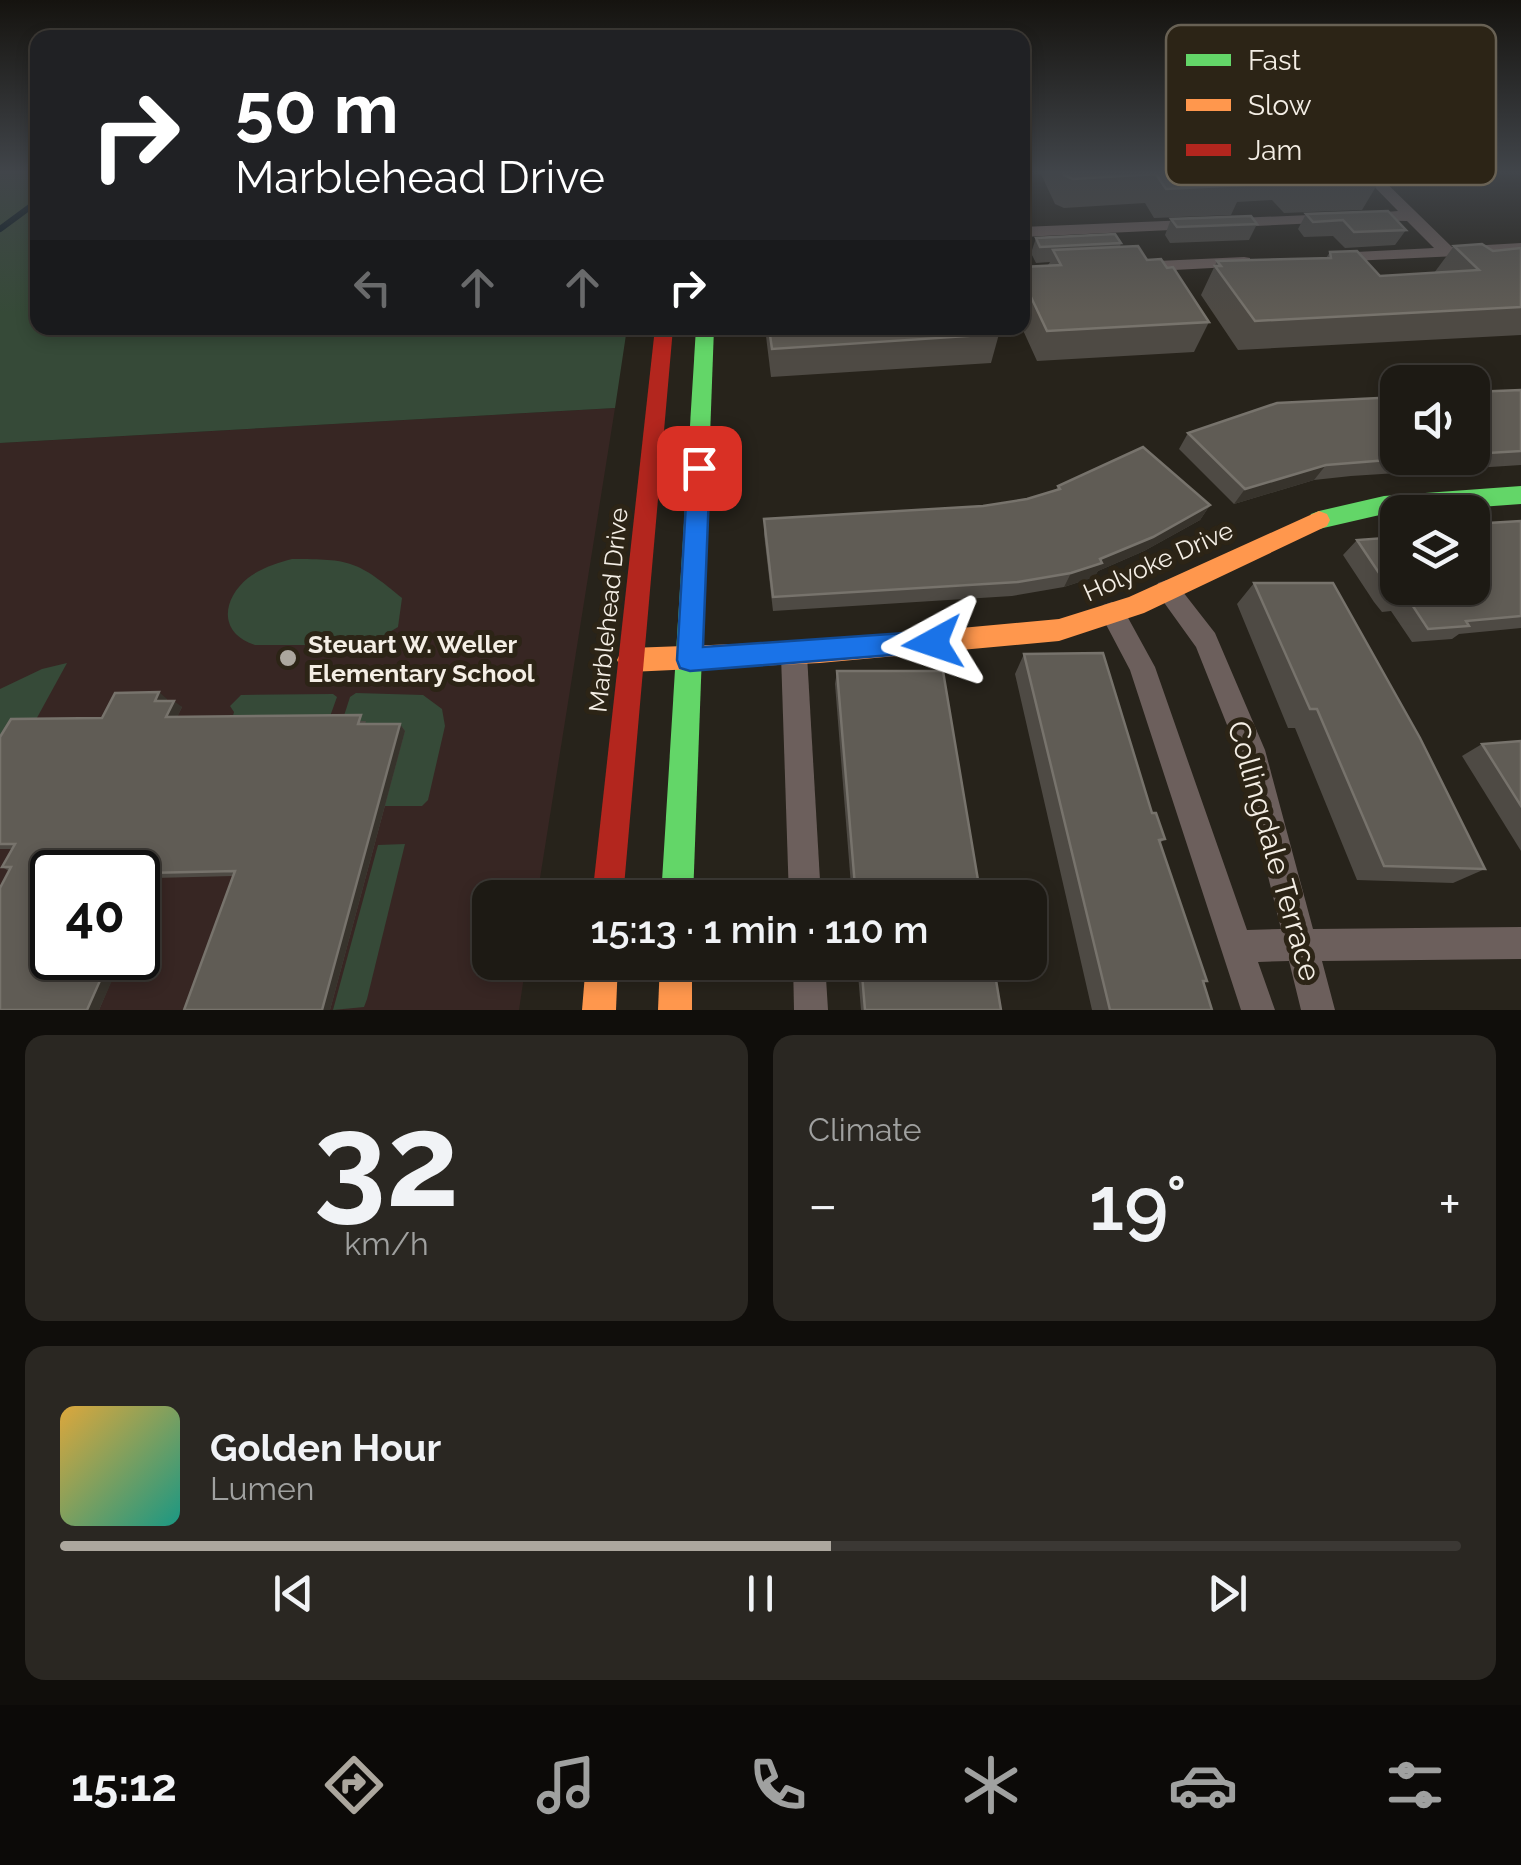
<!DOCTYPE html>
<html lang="en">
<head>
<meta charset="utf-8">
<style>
	:root { --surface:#1d1a14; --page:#2a2722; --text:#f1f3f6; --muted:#a0a1a0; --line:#3b3834; --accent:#aca79e }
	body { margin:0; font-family:Raleway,sans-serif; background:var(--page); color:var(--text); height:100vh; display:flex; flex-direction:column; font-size:38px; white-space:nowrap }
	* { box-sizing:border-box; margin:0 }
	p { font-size:32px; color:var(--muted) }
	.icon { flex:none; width:55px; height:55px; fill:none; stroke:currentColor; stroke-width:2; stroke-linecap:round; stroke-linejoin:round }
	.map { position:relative; height:1010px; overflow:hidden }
	.side { display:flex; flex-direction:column; gap:25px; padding:25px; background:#100e0b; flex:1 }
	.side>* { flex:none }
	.guide { position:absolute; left:30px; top:30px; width:1000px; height:305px; border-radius:20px; box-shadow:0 5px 15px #0003,0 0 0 2px var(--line); background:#202124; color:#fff; overflow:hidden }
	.fabs { position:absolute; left:1380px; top:365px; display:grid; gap:20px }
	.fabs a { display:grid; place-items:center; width:110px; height:110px; border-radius:20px; background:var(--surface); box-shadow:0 5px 15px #0003,0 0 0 2px var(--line); font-size:50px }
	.speed { position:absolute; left:30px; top:850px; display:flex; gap:20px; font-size:50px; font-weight:700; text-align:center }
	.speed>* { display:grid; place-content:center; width:130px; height:130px; border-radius:50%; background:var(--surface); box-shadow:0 5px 15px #0003,0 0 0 2px var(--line); line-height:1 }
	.speed .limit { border:5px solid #111; border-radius:15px; background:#fff; color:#111 }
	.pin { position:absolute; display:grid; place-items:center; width:85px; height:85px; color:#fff; margin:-42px; border-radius:20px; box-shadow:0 5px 15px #0006 }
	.me { position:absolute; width:110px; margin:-55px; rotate:265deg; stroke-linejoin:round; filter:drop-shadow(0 0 8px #0008) }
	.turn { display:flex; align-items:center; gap:35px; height:210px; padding:0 40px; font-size:45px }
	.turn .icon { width:130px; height:130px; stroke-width:2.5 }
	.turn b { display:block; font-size:70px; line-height:85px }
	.lanes { display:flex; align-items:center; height:95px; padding:0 40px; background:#0003; justify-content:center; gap:50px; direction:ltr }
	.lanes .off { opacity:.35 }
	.big { font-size:75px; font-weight:600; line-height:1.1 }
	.side .tile { flex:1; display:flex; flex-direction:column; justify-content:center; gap:15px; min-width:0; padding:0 35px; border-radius:20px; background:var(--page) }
	.side .dial { align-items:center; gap:0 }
	.dial b { font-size:130px; line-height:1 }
	.song { display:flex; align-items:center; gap:30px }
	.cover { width:120px; height:120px; border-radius:15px; background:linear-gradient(135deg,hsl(40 70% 55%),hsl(170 70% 35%)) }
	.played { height:10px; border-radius:5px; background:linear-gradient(90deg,var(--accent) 55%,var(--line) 55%) }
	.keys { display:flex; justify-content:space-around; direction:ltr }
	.heat { display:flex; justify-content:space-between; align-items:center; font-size:55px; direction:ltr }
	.side .tiles { flex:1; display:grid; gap:25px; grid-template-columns:1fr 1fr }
	.tile:last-child { grid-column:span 2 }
	.trip { position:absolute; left:472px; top:880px; width:575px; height:100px; border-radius:20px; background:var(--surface); box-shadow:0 5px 15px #0003,0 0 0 2px var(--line); font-weight:600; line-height:100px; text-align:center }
	.tab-bar { display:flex; height:160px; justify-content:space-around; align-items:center; background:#0c0a08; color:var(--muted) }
	.tab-bar .icon { width:70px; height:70px }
	.tab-bar .selected { color:var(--accent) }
	.tab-bar b { font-size:45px; color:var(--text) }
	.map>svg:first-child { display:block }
</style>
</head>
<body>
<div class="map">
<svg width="1521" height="1010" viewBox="0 0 1521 1010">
	<rect width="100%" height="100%" fill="#27231b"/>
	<path fill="#372623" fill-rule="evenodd" d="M615 408 537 897 490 898V962L526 963 519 1010H0V443ZM52 872H138V958H52Z"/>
	<g fill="#364a38">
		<polygon points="0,172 37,172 38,328 627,328 615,408 0,443"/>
		<path d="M292 559C351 559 357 561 402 598L398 627 368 645H255C219 634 221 600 248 578 261 568 277 563 292 559Z"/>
		<polygon points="67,663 33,725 0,760 0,689 42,669"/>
		<polygon points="356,693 423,695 442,709 445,726 428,800 422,806 382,806 342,722 350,697"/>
		<polygon points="333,694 337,697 328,722 231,723 234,712 230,706 241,695"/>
		<polygon points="405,844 367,999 364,1007 333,1010 378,845"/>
	</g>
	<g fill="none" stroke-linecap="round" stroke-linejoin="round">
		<polyline stroke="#04161f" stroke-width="6" points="0,229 38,201"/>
		<g fill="#6c5f5c" fill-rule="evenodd">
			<polygon points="1360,172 1375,172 1452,247 1521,243 1521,253 1330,262 1327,258 1336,253 1434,248 1407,221 1359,220 1359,214 1398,211"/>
			<polygon points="1333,214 1341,219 1339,222 1022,237 1022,227"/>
			<polygon points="1244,257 1250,258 1250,266 1136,272 1127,267 1136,262"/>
			<polygon points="1167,580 1176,583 1215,633 1265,750 1313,929 1521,927 1521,959 1322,961 1335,1010 1301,1010 1289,961 1258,962 1275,1010 1241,1010 1130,670 1100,613 1103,605 1112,602 1121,605 1155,667 1247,930 1281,929 1237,750 1196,647 1155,590 1158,583"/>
			<polygon points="794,644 803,647 807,655 821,898 789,898 781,655 785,647"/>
			<polygon points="793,962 825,962 828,1010 794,1010"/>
		</g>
		<g fill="#63d668" fill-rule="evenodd">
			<polygon points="696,328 714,328 693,898 661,898"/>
			<polygon points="1521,486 1521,504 1384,514 1319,529 1311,526 1308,520 1311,514 1319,511 1384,496"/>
		</g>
		<g fill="#ff974d" fill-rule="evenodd">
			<polygon points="1319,511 1327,514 1330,520 1327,526 1144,613 1059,641 820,663 630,672 621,668 617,660 621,652 630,648 820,641 1059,619 1129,597"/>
			<polygon points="586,962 618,962 616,1010 582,1010"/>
			<polygon points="660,962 692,962 692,1010 658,1010"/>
		</g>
		<polygon fill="#b3261e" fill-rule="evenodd" points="655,328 673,328 623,898 592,898"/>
	</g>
	<g fill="#4e4a44">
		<polygon points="1040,172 1372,172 1380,180 1362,210 1284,213 1272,200 1237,202 1231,215 1154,218 1145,203 1064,208 1055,204"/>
		<polygon points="1408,172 1499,172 1496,176 1417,180"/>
		<polygon points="1306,214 1406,230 1395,245 1345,248 1333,236 1304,237 1298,229"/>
		<polygon points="1171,219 1257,224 1249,240 1170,243 1165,235"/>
		<polygon points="1036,238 1121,243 1120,247 1147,260 1209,322 1194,352 1037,361 1022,328 1023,267 1048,265 1050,262 1036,263 1031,253"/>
		<polygon points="1454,246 1493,251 1521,248 1521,335 1238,350 1201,295 1217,261 1326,258 1330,252 1380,276 1434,273"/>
		<polygon points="765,328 996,328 999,334 991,363 771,377"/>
		<polygon points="1521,390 1521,465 1351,476 1314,480 1234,504 1179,449 1188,433 1398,458 1472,458 1472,392"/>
		<polygon points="1058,486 1210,505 1200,520 1144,551 1098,571 1094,577 1064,587 1012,596 773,611 764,534 764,519 983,506 1027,499 1056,490"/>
		<polygon points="1521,521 1521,628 1459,634 1452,639 1412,642 1391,611 1382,612 1374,602 1343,555 1357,540 1398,588"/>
		<polygon points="1254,583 1485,869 1453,883 1357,880 1295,728 1288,728 1237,604"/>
		<polygon points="1024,654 1152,813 1165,839 1160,843 1207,981 1203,983 1212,1010 1092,1010 1015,674"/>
		<polygon points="837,671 981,898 852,898 835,684"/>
		<polygon points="167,699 166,701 182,707 177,717 366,721 365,724 400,724 405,731 330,1010 184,1010 233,876 155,878 99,1010 0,1010 9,871 2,867 12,849 0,849 0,737 102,718"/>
		<polygon points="1521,741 1521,851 1462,756 1482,744"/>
		<polygon points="857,962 993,962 1001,1010 861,1010"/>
	</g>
	<g fill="#37332c">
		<polygon points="1326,465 1314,480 1234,504 1245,489"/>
		<polygon points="1210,505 1200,520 1144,551 1098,571 1094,577 1064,587 1071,573"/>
		<polygon points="159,692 167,699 163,707 155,701"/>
		<polygon points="174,701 182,707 174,724 166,717"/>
		<polygon points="400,724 405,731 330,1010 322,1010"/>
		<polygon points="146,873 155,878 138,920 138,893"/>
		<polygon points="110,958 122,958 99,1010 87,1010"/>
	</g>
	<g fill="#605c55" stroke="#77736c" stroke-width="2.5">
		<polygon points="1063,172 1264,172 1235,173 1245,185 1166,189 1156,174 1073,179 1064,175"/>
		<polygon points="1388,211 1406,230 1354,232 1343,220 1313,222 1306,214"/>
		<polygon points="1251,216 1257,224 1177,227 1171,219"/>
		<polygon points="1115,234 1121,243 1040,247 1036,238"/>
		<polygon points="1482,244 1493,251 1521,248 1521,307 1255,321 1215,266 1221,266 1217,261 1331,258 1330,252 1357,251 1380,276 1479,270 1454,246"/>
		<polygon points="1138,246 1147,260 1161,259 1167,268 1173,267 1209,322 1047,331 1022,278 1022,274 1027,274 1023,267 1061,265 1053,250"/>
		<polygon points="769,328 996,328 999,334 772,349"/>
		<polygon points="1521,390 1521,451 1472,454 1472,392"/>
		<polygon points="1398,397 1398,458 1413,458 1326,465 1245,489 1188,433 1277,403"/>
		<polygon points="1143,447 1210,505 1153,537 1100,559 1102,563 1071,573 1018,582 773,597 764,519 983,506 1027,499 1060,489 1058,486"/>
		<polygon points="1521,521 1521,616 1466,621 1469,626 1428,629 1407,597 1397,598 1389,588 1357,540 1398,537 1398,588 1472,588 1472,524"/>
		<polygon points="1254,583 1333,583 1420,738 1485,869 1384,866 1317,709 1310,709"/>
		<polygon points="1103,653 1152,813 1156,813 1165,839 1159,840 1207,981 1203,981 1212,1010 1110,1010 1024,654"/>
		<polygon points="837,671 943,671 981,898 856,898"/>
		<polygon points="159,692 155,701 174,701 166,717 361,715 358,724 400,724 322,1010 184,1010 235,871 146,873 138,893 138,872 52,872 52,958 110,958 87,1010 0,1010 0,888 11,867 2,867 15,844 0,844 0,737 11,719 102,718 115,693"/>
		<polygon points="1521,741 1521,806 1482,744"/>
		<polygon points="861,962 993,962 1001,1010 865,1010"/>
	</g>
	<linearGradient id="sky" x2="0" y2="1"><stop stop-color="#15130f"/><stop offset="0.55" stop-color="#41454a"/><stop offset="1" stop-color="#41454a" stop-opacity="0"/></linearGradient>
	<rect width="1521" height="313" fill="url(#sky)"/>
	<polygon fill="#1a73e8" stroke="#114b97" stroke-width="2.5" points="699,460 710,468 703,647 933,631 942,635 946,643 942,651 690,671 680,668 677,660 688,468"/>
	<circle fill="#aca79e" stroke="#2c2416" stroke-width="4" cx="288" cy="658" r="10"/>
	<g text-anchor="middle" stroke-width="10" stroke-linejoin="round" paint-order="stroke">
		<g font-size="25" fill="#f4eee5" stroke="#2c2416">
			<text transform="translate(1158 561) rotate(-24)" y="9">Holyoke Drive</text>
			<text transform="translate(608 610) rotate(-84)" y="9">Marblehead Drive</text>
		</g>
		<g font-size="25" font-weight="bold" fill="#f4eee5" stroke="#2c2416" text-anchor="start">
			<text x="308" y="653">Steuart W. Weller<tspan x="308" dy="29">Elementary School</tspan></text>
		</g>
		<g font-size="30" fill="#f4eee5" stroke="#2c2416">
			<text transform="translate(1274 851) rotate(74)" y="10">Collingdale Terrace</text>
		</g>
	</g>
	<rect x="1166" y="25" width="330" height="160" rx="15" fill="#2c2416" stroke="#686154" stroke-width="2.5"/>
	<rect x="1186" y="54" width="45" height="12" fill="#63d668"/>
	<rect x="1186" y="99" width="45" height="12" fill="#ff974d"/>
	<rect x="1186" y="144" width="45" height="12" fill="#b3261e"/>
	<g font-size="28" fill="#f4eee5">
		<text x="1248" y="70">Fast</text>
		<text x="1248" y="115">Slow</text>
		<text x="1248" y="160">Jam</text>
	</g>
</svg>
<div class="fabs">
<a><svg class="icon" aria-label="sound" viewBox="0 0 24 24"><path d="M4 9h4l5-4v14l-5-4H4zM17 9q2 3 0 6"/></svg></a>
<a><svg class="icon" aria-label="layers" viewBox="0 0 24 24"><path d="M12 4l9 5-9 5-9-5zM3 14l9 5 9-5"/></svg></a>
</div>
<div class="speed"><div class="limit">40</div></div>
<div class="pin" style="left:699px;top:468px;background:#d93025"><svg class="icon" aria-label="arrive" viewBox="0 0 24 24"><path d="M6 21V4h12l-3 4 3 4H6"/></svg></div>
<svg class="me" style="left:933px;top:643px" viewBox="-20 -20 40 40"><path d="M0-17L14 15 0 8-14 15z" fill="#1a73e8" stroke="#fff" stroke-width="4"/></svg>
<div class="trip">15:13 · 1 min · 110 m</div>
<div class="guide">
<div class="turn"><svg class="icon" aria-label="right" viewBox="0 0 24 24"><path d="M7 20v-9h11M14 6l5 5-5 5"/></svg><div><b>50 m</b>Marblehead Drive</div></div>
<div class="lanes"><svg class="icon off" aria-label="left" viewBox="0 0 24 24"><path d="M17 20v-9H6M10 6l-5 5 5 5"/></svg><svg class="icon off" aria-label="ahead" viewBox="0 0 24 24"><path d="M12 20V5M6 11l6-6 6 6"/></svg><svg class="icon off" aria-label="ahead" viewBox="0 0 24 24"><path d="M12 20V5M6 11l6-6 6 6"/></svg><svg class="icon" aria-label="right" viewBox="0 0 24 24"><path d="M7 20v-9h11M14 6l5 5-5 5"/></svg></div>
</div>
</div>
<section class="side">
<div class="tiles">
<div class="tile dial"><b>32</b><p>km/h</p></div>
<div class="tile"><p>Climate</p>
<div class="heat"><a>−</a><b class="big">19°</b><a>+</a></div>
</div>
<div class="tile">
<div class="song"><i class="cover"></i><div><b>Golden Hour</b><p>Lumen</p></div></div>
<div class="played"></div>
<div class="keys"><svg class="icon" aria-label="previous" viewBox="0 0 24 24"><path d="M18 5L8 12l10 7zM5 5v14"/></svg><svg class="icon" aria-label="pause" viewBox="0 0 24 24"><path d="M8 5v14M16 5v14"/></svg><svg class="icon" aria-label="next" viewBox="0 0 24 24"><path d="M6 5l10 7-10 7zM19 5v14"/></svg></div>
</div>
</div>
</section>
<nav class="tab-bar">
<b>15:12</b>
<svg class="icon selected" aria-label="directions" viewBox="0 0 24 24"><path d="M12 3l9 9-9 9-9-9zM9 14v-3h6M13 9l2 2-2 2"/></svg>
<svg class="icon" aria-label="music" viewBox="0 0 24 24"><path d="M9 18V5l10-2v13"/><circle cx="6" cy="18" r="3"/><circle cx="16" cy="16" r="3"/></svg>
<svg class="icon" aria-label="phone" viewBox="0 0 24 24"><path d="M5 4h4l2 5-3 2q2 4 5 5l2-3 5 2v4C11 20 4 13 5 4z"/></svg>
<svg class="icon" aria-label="climate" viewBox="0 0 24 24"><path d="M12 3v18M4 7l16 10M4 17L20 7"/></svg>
<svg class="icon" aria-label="car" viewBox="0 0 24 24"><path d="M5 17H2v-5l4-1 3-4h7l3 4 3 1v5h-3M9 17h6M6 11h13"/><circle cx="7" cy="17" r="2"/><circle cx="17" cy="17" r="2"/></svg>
<svg class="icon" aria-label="filters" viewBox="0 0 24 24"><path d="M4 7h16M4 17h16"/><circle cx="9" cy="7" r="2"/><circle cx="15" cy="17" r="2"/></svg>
</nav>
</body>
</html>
